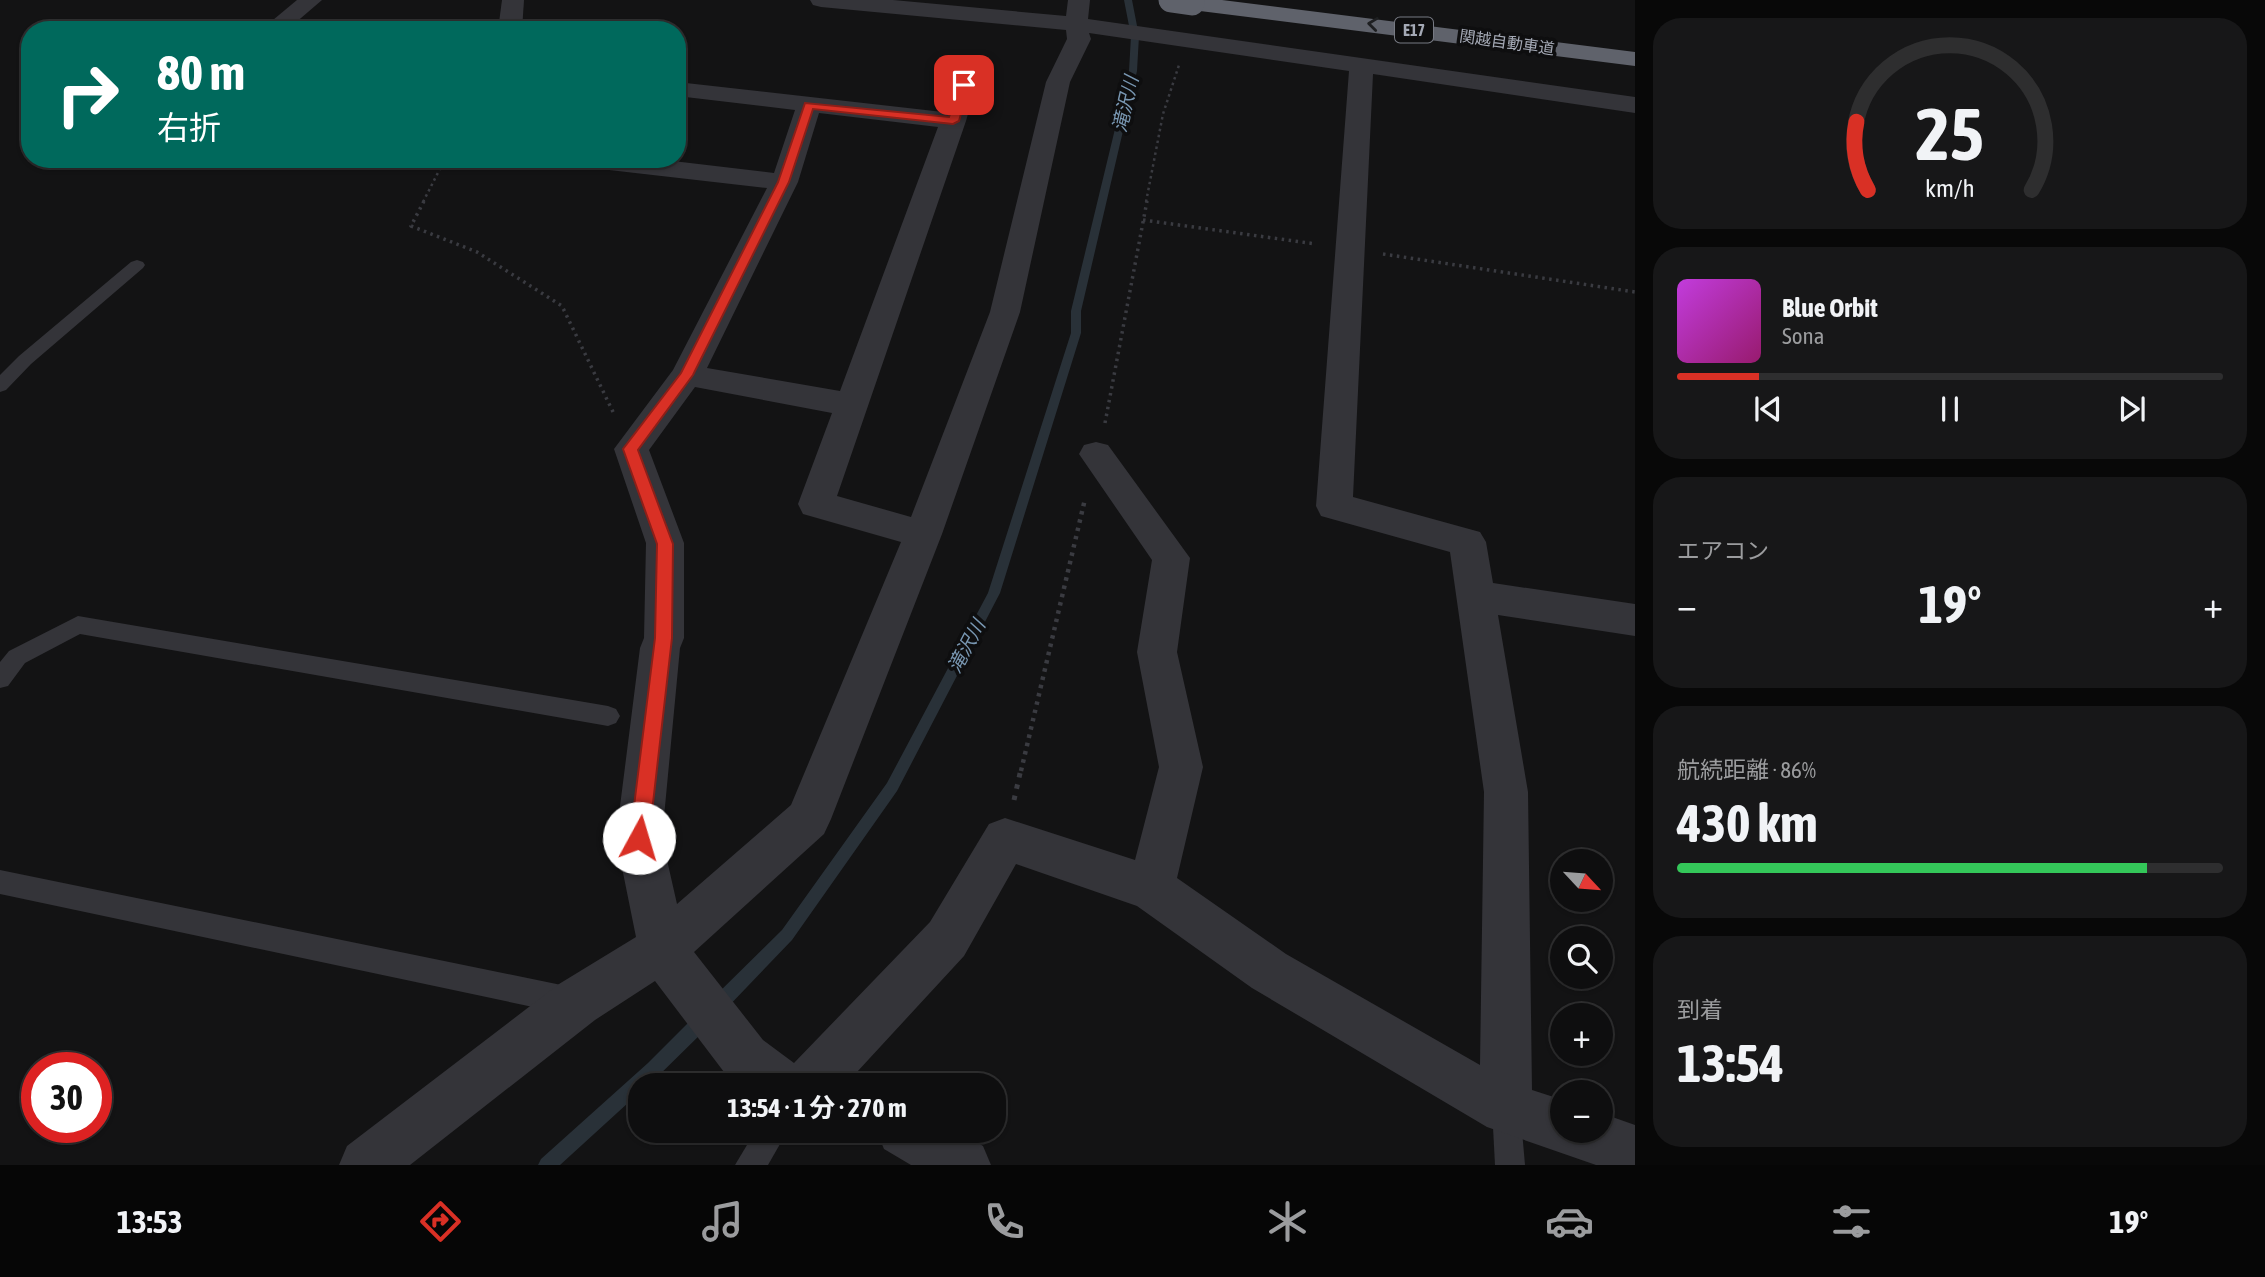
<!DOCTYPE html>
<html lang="ja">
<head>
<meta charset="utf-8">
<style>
	:root { --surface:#0e0e0f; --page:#171718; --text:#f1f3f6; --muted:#9b9c9e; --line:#2e2e2f; --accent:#d93025 }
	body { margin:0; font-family:"Asap Condensed","Noto Sans JP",sans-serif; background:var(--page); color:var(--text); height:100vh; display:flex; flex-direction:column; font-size:26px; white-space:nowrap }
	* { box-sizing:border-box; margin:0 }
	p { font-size:23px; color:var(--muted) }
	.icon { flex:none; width:38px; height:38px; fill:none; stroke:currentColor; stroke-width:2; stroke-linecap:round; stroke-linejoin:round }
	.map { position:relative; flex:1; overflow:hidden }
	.drawer { display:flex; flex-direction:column; gap:18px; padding:18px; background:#080808; width:630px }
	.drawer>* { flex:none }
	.hud { position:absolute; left:21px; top:21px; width:665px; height:147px; border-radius:28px; box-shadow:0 2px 5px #0004,0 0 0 2px var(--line); background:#00695c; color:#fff; overflow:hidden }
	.needle { width:46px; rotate:116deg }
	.fabs { position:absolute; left:1550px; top:849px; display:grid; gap:14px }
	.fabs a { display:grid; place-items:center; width:63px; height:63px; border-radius:50%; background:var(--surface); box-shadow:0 2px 5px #0004,0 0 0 2px var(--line); font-size:35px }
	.speed { position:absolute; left:21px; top:1052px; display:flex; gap:14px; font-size:35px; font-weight:700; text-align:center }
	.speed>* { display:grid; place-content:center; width:91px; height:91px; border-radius:50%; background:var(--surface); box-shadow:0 2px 5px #0004,0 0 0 2px var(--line); line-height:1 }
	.speed .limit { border:10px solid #d22; background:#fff; color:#111 }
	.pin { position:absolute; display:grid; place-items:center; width:60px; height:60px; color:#fff; margin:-30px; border-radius:14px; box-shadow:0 4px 10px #0006 }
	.me { position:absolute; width:77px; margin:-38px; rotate:6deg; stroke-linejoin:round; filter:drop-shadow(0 0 5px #0008) }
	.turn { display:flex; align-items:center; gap:24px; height:147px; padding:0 21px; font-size:32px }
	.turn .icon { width:91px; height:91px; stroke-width:2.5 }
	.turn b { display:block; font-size:49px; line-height:60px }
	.big { font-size:52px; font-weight:700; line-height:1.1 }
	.drawer .tile { flex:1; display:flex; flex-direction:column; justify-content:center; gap:10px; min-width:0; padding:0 24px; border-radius:28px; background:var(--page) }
	.drawer .dial { align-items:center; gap:0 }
	.dial svg { height:182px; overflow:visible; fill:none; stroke:var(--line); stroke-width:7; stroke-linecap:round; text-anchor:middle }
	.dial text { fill:var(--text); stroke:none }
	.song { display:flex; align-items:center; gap:21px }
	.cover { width:84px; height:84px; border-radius:10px; background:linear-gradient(135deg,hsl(290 70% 55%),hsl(320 70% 35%)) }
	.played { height:7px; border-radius:4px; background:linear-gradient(90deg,var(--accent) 15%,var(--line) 15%) }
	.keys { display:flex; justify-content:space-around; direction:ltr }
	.heat { display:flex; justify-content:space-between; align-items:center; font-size:38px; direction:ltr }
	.charge { height:10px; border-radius:5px; background:linear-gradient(90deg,#34c759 86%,var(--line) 0) }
	.trip { position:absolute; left:628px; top:1073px; width:378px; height:70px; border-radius:28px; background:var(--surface); box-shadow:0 2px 5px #0004,0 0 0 2px var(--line); font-weight:700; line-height:70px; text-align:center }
	.tab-bar { display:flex; height:112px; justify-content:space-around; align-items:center; background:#060606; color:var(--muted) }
	.tab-bar .icon { width:49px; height:49px }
	.tab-bar .selected { color:var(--accent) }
	.tab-bar b { font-size:32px; color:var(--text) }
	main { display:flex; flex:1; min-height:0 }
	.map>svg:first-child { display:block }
</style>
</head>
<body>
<main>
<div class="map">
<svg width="1635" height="1165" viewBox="0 0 1635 1165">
	<rect width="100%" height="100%" fill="#131314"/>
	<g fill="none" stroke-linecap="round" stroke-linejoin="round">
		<g fill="#293138" fill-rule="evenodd">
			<polygon points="1124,0 1132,0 1139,36 1137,71 1081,311 1081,333 1000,593 897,791 792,940 724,1011 718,1013 712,1011 710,1005 712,999 782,930 887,783 988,593 1071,333 1071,311 1129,71 1131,36"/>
			<polygon points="702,1013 708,1015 710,1021 708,1027 649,1085 640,1085 640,1092 560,1165 538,1165 541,1159 648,1063 696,1015"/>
		</g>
		<g stroke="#3a3b41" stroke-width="2.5" stroke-dasharray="2.5 3.5" stroke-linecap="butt">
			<polyline points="423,202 445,159"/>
			<polyline points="1146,202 1163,114 1179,65"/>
		</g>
		<g stroke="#3a3b41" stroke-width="3.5" stroke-dasharray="2.5 4.5" stroke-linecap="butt">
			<polyline points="424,201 411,226 477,252 562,306 614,414"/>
			<polyline points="1143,220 1316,244"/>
			<polyline points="1383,254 1635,292"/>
			<polyline points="1105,423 1147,201"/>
		</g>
		<polyline stroke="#3a3b41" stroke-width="4.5" stroke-dasharray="3.5 5" stroke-linecap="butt" points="1021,771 1085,499"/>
		<polyline stroke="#3a3b41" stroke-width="5" stroke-dasharray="4.5 7" stroke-linecap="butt" points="1014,800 1021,769"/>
		<g fill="#343439" fill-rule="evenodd">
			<polygon points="137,260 143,262 145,265 143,268 31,364 6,390 0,392 0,375 19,356 131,262"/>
			<polygon points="78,616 608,706 616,709 620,716 616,723 608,726 80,634 25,663 8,686 0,688 0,662 9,651"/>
			<polygon points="0,870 571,987 581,991 585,1001 581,1011 571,1015 0,894"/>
			<polygon points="1506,1094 1516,1098 1520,1108 1525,1165 1495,1165 1492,1108 1496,1098"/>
			<polygon points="756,1130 788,1130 768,1165 735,1165"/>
		</g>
		<g fill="#343439" fill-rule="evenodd">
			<polygon points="297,0 322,0 287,30 261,30"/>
			<polygon points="502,0 524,0 522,30 498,30"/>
			<path d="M810 0H893L1066 16 1068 0H1090L1088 19 1635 97V113L1373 74 1353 497 1480 532 1486 542 1493 583 1635 604V636L1498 615 1528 792 1532 1090 1563 1100V1130H1601V1113L1635 1125V1165H1596L1487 1127 1252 988 1137 906 1016 864 964 956 845 1085H738L727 1076 655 981 595 1020 410 1165H339L347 1146 559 984 636 937 616 838 640 648 644 638 646 543 614 449 673 370 767 188 583 167 574 165 570 159H656L774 173 795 110 677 96V82L943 112 957 67 960 62 969 60 978 62 981 67 966 121 837 496 911 517 990 312 1046 82 1067 39 1066 30 821 7 813 5ZM1089 33 1349 71 1316 506 1321 516 1450 552 1484 792 1480 1065 1286 954 1177 878 1203 767 1177 652 1190 558 1108 445 1096 442 1084 445 1079 454 1152 560 1137 652 1159 767 1135 860 1005 818 989 824 930 922 794 1063 763 1040 694 952 824 834 831 819 942 534 1020 312 1070 82 1091 39ZM819 113 938 127 840 391 707 368 798 182ZM695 387 832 413 798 504 803 514 901 542 791 805 677 904 662 838 680 648 684 638V543L649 450Z"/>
			<polygon points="876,1130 957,1130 983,1146 991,1165 911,1165 884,1149"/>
		</g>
		<polygon fill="#5f626b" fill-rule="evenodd" points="1183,0 1222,0 1635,52 1635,66 1192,10 1184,8 1181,3"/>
		<polyline stroke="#5f626b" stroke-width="25" points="1171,0 1192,3"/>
	</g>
	<defs><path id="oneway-chevron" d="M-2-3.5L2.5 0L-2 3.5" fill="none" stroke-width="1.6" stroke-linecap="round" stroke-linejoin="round" transform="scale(1.75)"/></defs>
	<use stroke="#1e1f21" href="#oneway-chevron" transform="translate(1373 24) rotate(-173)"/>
	<polygon fill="#d93025" stroke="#8d1f18" stroke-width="2" points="960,82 969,85 959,121 953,124 813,109 789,182 693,375 638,450 673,544 672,638 649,838 646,845 639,847 633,845 630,838 655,638 657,544 623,449 681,373 778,182 805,103 949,117"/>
	<g text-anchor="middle" stroke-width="7" stroke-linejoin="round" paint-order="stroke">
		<rect fill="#0e0e0f" stroke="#777a83" stroke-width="2" x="1395" y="17.5" width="38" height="25" rx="5"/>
		<g font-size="16" font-weight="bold" fill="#a4a9b5">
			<text x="1414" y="36">E17</text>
		</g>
		<g font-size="16" fill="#a4a9b5" stroke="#0e0e0f">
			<text transform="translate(1507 42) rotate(8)" y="6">関越自動車道</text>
		</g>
		<g font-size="19" font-style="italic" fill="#7997b2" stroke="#0e0e0f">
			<text transform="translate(1125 104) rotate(-77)" y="7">滝沢川</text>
			<text transform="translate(966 646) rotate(-62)" y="7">滝沢川</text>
		</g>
	</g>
</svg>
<div class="fabs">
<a><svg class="needle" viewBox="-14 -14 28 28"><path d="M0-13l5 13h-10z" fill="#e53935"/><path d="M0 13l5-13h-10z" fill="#9b9c9e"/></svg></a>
<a><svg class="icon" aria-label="search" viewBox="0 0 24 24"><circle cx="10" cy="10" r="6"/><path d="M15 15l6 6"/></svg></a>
<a>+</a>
<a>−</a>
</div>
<div class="speed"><div class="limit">30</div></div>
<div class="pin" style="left:964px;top:85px;background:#d93025"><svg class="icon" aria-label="arrive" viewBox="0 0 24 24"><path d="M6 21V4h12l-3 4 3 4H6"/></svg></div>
<svg class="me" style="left:639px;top:838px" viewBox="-20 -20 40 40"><circle r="19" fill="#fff"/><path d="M0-13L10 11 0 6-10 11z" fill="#d93025"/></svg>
<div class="trip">13:54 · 1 分 · 270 m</div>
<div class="hud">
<div class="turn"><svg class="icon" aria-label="right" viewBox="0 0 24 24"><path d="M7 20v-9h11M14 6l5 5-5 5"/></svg><div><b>80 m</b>右折</div></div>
</div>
</div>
<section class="drawer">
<div class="tile dial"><svg viewBox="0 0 100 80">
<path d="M14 69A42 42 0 1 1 86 69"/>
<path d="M14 69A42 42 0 0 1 9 39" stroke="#d93025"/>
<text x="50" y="56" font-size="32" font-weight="700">25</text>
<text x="50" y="72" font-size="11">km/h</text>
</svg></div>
<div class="tile">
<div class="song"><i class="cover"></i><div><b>Blue Orbit</b><p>Sona</p></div></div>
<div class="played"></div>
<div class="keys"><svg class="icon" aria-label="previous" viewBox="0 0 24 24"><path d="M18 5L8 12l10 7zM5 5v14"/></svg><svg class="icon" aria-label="pause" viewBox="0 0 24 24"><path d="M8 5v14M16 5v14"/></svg><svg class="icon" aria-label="next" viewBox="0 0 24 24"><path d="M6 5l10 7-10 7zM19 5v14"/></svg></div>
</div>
<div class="tile"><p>エアコン</p>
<div class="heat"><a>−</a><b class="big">19°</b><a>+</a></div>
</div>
<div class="tile"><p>航続距離 · 86%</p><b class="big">430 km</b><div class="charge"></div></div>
<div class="tile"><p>到着</p><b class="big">13:54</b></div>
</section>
</main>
<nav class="tab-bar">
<b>13:53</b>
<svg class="icon selected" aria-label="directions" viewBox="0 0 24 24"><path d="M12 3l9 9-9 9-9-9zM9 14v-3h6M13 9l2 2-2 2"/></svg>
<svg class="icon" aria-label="music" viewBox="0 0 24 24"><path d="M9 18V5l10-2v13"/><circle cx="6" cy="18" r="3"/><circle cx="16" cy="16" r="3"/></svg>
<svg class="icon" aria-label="phone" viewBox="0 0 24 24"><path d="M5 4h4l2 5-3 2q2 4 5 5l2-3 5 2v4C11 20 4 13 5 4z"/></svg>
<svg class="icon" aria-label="climate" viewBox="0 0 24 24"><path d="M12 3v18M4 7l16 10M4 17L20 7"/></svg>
<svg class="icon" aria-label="car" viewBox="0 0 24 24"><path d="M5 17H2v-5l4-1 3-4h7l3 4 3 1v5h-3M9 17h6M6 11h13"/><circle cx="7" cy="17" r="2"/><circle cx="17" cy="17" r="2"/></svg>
<svg class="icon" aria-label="filters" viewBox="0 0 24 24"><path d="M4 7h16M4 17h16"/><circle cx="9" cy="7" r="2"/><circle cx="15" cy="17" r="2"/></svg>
<b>19°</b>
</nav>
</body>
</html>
